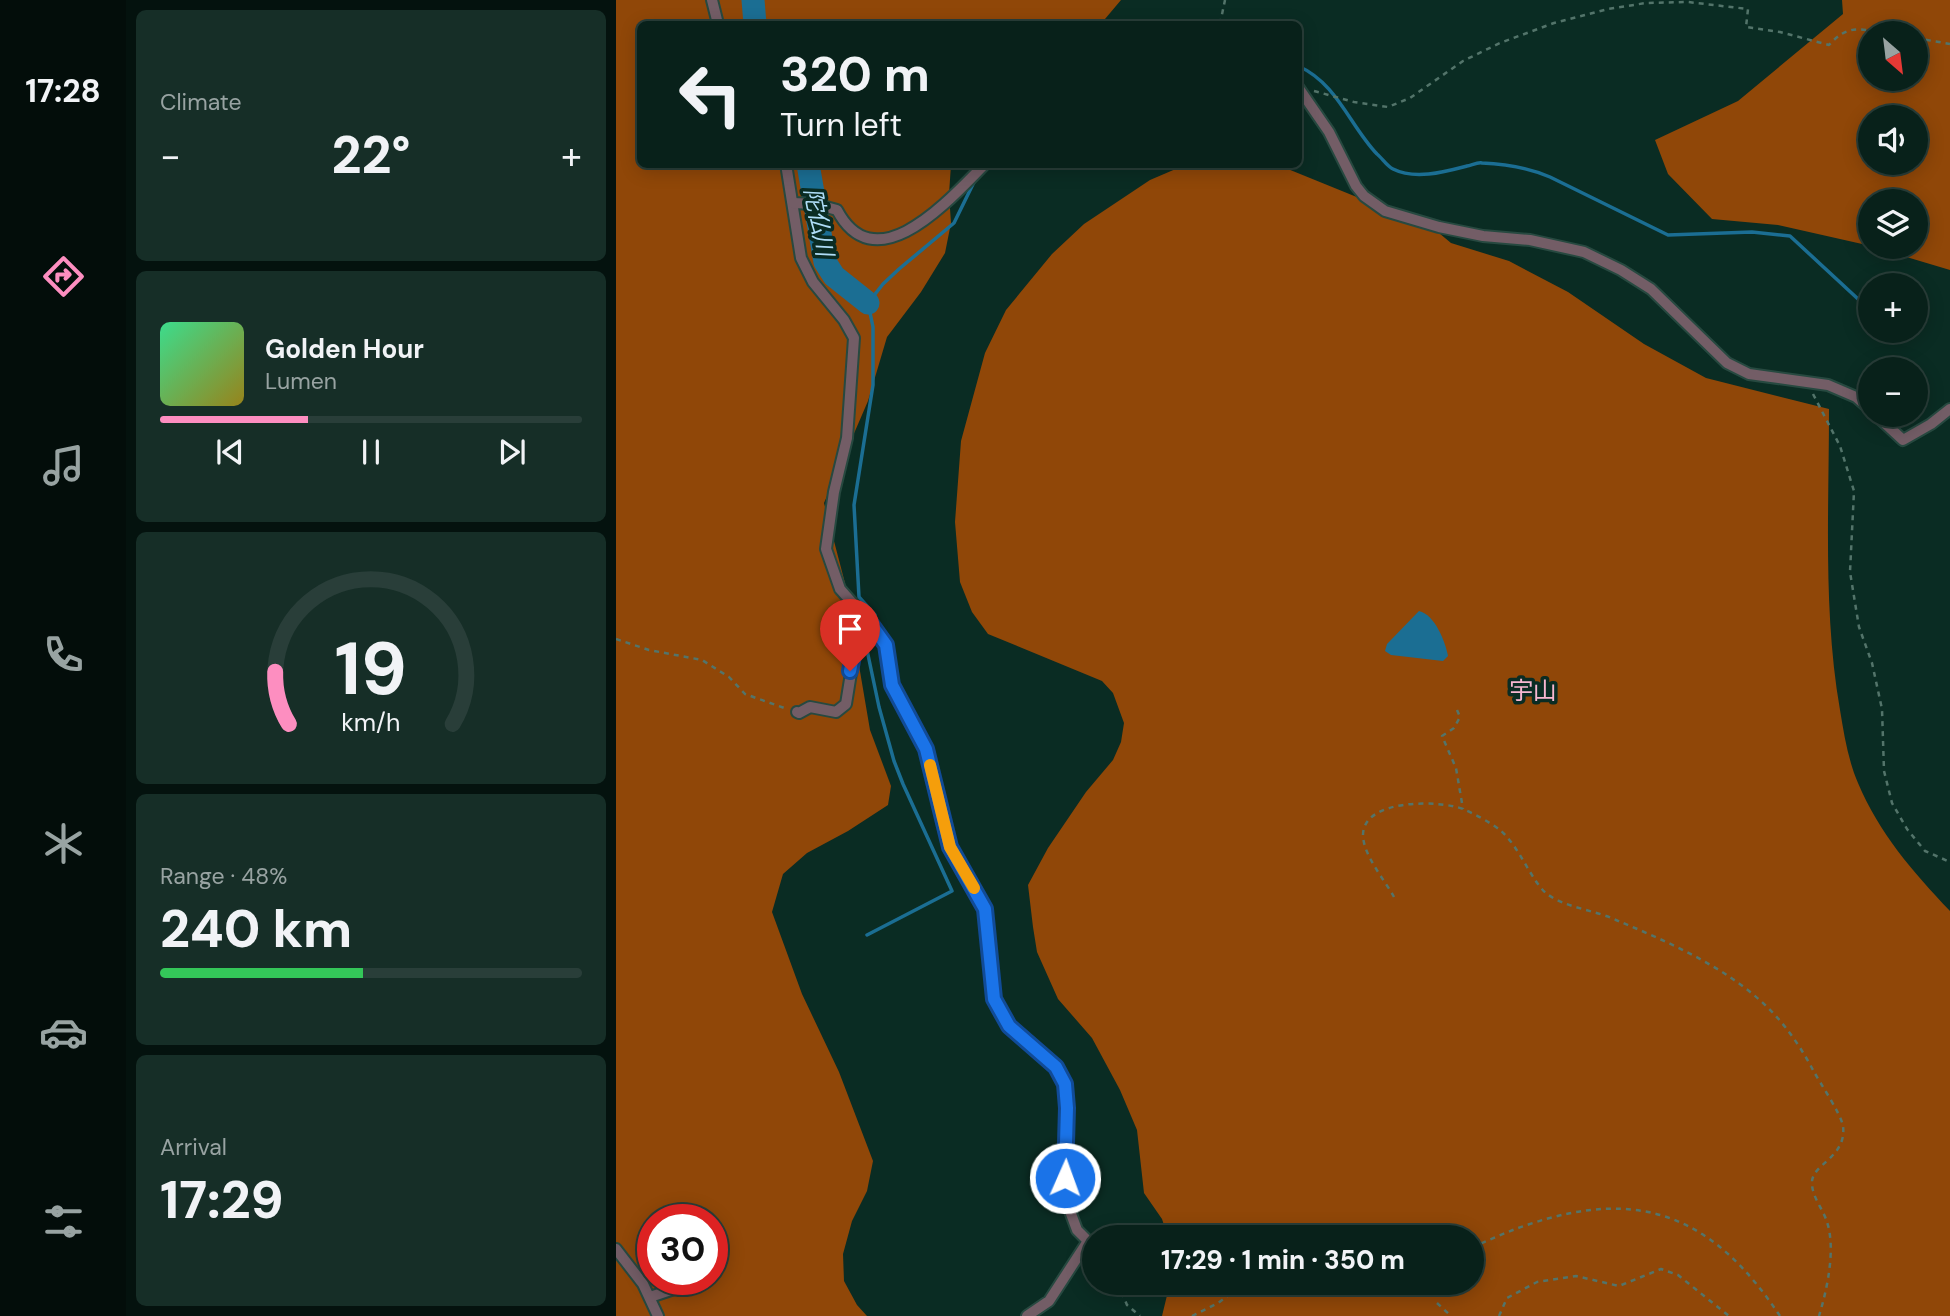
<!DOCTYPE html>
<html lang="en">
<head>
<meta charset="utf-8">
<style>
	:root { --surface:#08211a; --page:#162e27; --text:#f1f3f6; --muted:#98a3a2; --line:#293e39; --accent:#fd8ec0 }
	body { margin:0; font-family:"DM Sans","Noto Sans JP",sans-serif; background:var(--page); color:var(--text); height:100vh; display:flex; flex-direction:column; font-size:26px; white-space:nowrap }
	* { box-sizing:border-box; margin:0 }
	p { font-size:23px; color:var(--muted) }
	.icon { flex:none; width:38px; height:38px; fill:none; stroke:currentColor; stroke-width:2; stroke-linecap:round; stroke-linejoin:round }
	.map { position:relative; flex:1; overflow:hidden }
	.drawer { display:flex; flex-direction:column; gap:10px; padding:10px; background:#04120e; width:490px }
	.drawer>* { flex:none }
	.top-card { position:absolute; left:21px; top:21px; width:665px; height:147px; border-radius:10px; box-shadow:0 4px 18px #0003,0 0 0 2px var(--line); background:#08211a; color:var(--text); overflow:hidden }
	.needle { width:46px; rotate:152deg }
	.buttons { position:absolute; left:1242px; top:21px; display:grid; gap:14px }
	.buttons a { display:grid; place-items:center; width:70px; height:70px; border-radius:50%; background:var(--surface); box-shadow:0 4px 18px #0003,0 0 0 2px var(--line); font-size:35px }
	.speed { position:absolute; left:21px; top:1204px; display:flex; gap:14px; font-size:35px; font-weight:700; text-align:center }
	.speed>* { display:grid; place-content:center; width:91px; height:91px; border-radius:50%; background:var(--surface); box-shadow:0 4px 18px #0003,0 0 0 2px var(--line); line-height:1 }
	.speed .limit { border:10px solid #d22; background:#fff; color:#111 }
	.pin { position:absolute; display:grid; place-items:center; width:60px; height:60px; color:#fff; margin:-72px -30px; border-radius:50% 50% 50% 0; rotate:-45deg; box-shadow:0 0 7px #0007 }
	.pin .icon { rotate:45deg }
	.me { position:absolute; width:77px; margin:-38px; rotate:2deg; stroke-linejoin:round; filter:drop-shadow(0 0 5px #0008) }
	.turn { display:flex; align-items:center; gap:24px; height:147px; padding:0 28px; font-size:32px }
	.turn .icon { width:91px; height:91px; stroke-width:2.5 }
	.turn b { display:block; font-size:49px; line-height:60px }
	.big { font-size:52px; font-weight:800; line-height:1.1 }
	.drawer .widget { flex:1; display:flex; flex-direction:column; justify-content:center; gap:10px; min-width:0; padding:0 24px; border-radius:10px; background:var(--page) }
	.drawer .dial { align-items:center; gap:0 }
	.dial svg { height:182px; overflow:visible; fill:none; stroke:var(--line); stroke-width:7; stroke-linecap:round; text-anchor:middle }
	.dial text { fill:var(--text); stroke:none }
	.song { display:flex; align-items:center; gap:21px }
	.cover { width:84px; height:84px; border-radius:10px; background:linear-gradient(135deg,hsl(150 70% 55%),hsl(50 70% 35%)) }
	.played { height:7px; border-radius:4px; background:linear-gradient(90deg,var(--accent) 35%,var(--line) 35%) }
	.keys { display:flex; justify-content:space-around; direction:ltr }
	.heat { display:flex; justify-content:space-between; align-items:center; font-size:38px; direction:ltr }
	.charge { height:10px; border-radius:5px; background:linear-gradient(90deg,#34c759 48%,var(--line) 0) }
	.trip { position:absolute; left:466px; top:1225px; width:402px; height:70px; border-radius:35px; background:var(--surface); box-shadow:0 4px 18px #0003,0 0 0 2px var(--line); font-weight:800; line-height:70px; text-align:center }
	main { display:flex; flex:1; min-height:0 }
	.menu { display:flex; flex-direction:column; width:126px; justify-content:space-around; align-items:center; background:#030d0a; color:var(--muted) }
	.menu .icon { width:49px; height:49px }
	.menu .selected { color:var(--accent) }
	.menu b { font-size:32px; color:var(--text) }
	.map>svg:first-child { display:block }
</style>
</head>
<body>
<main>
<nav class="menu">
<b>17:28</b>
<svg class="icon selected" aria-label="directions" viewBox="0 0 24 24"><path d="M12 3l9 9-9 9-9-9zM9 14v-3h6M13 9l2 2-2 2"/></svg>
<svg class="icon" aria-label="music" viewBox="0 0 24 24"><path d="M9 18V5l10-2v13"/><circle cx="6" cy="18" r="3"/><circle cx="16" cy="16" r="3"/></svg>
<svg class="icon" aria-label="phone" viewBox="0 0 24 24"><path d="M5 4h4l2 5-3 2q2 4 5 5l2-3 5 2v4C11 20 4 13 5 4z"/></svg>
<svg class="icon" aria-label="climate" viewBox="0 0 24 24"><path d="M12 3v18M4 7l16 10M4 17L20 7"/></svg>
<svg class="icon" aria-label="car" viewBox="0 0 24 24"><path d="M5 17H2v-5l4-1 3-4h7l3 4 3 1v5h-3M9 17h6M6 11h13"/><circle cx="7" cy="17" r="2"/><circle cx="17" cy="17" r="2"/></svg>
<svg class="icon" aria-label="filters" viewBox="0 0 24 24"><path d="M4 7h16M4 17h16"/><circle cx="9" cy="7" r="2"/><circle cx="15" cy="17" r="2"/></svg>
</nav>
<section class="drawer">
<div class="widget"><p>Climate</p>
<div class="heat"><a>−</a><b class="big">22°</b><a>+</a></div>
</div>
<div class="widget">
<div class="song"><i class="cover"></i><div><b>Golden Hour</b><p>Lumen</p></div></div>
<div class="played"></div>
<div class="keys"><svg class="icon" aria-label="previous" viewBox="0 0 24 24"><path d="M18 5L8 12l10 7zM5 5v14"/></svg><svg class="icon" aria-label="pause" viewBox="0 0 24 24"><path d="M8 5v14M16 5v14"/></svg><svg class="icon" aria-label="next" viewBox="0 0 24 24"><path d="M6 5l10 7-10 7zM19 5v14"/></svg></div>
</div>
<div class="widget dial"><svg viewBox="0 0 100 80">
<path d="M14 69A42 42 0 1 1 86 69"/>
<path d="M14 69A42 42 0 0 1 8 46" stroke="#fd8ec0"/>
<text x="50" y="56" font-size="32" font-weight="700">19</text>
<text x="50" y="72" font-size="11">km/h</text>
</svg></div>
<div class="widget"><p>Range · 48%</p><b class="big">240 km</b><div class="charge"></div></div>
<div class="widget"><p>Arrival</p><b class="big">17:29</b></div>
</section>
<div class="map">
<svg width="1334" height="1316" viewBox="0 0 1334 1316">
	<rect width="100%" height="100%" fill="#0a2c23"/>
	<g fill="#904708" fill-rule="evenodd">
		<path d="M0 0H505L489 19 476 24H24V164L335 165 333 194 335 223 329 253 305 292 271 337 252 401 208 503 229 583 254 730 275 786 272 805 232 831 191 853 167 874 156 912 186 994 223 1072 257 1161 251 1191 236 1221 227 1254 228 1281 241 1305 251 1316H0ZM37 1220H96V1279H37Z"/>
		<path d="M1226 0H1334V270L1257 247H1300V201H1255V246L1162 225 1096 219 1052 174 1039 140 1122 101 1227 14ZM1255 33H1300V79H1255ZM1255 117H1300V163H1255Z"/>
		<path d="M569 165H662L817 228 835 243 893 261 952 292 1028 344 1090 378 1213 409C1213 509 1207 612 1224 710 1228 734 1232 760 1242 783 1263 833 1297 872 1334 911V1316H546L554 1283H856V1237H552L546 1219 528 1193 521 1130 504 1090 476 1038 442 999 421 952 417 927 412 885 432 848 470 792 497 760 505 742 508 723 497 693 486 681 372 634 356 612 344 582 339 522 345 441 369 353 390 310 436 254 468 224 534 180Z"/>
	</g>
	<path fill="#1b6e93" d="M803 611C819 615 829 641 832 656L827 661 775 655 769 651 771 644Z"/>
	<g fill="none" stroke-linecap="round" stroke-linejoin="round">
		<g stroke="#1b6e93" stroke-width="3.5">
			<path d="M682 66C721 83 734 126 761 154 766 158 771 166 777 169 799 180 828 172 851 166 856 165 862 162 866 163 890 164 911 167 934 177L1052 235 1136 232 1174 236 1255 311"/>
			<polyline points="257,623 259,615 243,597 238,505 257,385 257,327 252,303 267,284 283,269 338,223 359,180"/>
			<polyline points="251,935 336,891 287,784 278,761 263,707 251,650 255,630"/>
		</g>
		<g stroke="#1b6e93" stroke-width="23">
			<polyline points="137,0 139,24"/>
			<polyline points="192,164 209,262 218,276 252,303"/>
		</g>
		<g stroke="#274940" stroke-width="14">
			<g id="street">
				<polyline points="96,0 102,24"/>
				<polyline points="682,87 713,132 740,186 748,196 769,211 823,227 867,236 914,240 968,252 1005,270 1035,289 1111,363 1133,374 1212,385 1240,397 1255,410"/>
				<polyline points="170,164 185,258 197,282 228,320 238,338 231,438 218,492 210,549 224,589 255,624 270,645 276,685 310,749 334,847 369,909 378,998 393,1026 440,1067 449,1084 451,1108 448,1178 454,1211 461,1230 472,1241 433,1301 411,1316"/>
				<path d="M177 203 199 204 221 210C260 284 334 199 369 164"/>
				<polyline points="1260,415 1287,440 1315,424 1334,409"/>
				<polyline points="181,712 183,713 194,707 220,712 230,704 241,636 255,624"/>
				<polyline points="0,1249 27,1284 42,1316"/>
				<polyline points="34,1297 85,1280"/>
			</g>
		</g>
		<g stroke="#53746a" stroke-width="2.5" stroke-dasharray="5 5" stroke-linecap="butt">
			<polyline points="604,24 609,0"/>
			<polyline points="1300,38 1334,44"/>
			<path d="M698 91 738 102 772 107 794 98 847 61 884 43 938 23 992 9 1030 3 1072 2 1132 9 1130 27 1164 32 1213 45C1232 24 1243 29 1269 33"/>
			<polyline points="1197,394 1224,446 1238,491 1234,572 1243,627 1256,663 1266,709 1268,771 1276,803 1291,829 1309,851 1334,862"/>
			<polyline points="0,639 33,650 86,660 113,677 129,694 171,709"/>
			<polyline points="841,710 844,717 838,728 826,736 840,768 847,809"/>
			<path d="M778 897C768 879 748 856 747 836 746 798 824 800 847 809 859 814 875 823 884 830 904 847 915 881 931 894 950 908 979 910 1000 920 1055 943 1117 970 1158 1014 1173 1030 1187 1051 1197 1070 1204 1083 1225 1114 1227 1126 1231 1158 1195 1164 1196 1183 1196 1197 1207 1209 1211 1222 1220 1249 1211 1290 1203 1316"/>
			<path d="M718 1237C739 1231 767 1231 789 1237"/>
			<path d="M856 1247C874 1240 892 1231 911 1225 1025 1186 1098 1217 1164 1316"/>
			<polyline points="502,1283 511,1305 524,1316"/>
			<polyline points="821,1303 835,1316"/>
			<polyline points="576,1316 602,1303 629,1283"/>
			<polyline points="883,1316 891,1298 921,1282 960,1276 1003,1286 1045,1269 1062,1275 1113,1316"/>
		</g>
		<use href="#street" stroke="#735d66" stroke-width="10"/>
	</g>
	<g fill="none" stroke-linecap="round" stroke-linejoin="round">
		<g stroke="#114b97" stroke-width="18">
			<polyline id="route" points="234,671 241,636 255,624 270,645 276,685 310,749 334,847 369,909 378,999 393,1026 440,1067 449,1084 451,1108 449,1178"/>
		</g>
		<use href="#route" stroke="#1a73e8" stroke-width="12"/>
		<polyline stroke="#f59e0b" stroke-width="12" points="314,765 334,847 358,888"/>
	</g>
	<g text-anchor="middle" stroke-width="7" stroke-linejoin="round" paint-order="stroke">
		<g font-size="23" font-style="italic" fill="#afddf7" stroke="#0a2c23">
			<text transform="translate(203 222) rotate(79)" y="8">陀仏川</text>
		</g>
		<g font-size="24" fill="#f7b7d1" stroke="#0a2c23">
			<text x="917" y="699">宇山</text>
		</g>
	</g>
</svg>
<div class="buttons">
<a><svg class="needle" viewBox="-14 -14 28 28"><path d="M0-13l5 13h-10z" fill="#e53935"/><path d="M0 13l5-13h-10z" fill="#98a3a2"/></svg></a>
<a><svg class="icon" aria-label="sound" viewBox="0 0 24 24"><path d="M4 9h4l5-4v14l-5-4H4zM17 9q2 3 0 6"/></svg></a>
<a><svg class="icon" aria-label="layers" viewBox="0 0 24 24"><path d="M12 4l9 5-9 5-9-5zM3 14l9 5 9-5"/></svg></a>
<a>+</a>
<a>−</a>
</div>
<div class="speed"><div class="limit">30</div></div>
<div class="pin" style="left:234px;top:671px;background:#d93025"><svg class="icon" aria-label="arrive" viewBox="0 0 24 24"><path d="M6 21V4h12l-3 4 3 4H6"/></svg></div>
<svg class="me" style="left:449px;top:1178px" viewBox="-20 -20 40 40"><circle r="17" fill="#1a73e8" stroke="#fff" stroke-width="3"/><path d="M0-11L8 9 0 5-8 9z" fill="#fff"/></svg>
<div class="trip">17:29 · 1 min · 350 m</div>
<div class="top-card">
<div class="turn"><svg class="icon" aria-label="left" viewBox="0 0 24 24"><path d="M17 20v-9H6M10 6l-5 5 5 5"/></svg><div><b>320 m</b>Turn left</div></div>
</div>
</div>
</main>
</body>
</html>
